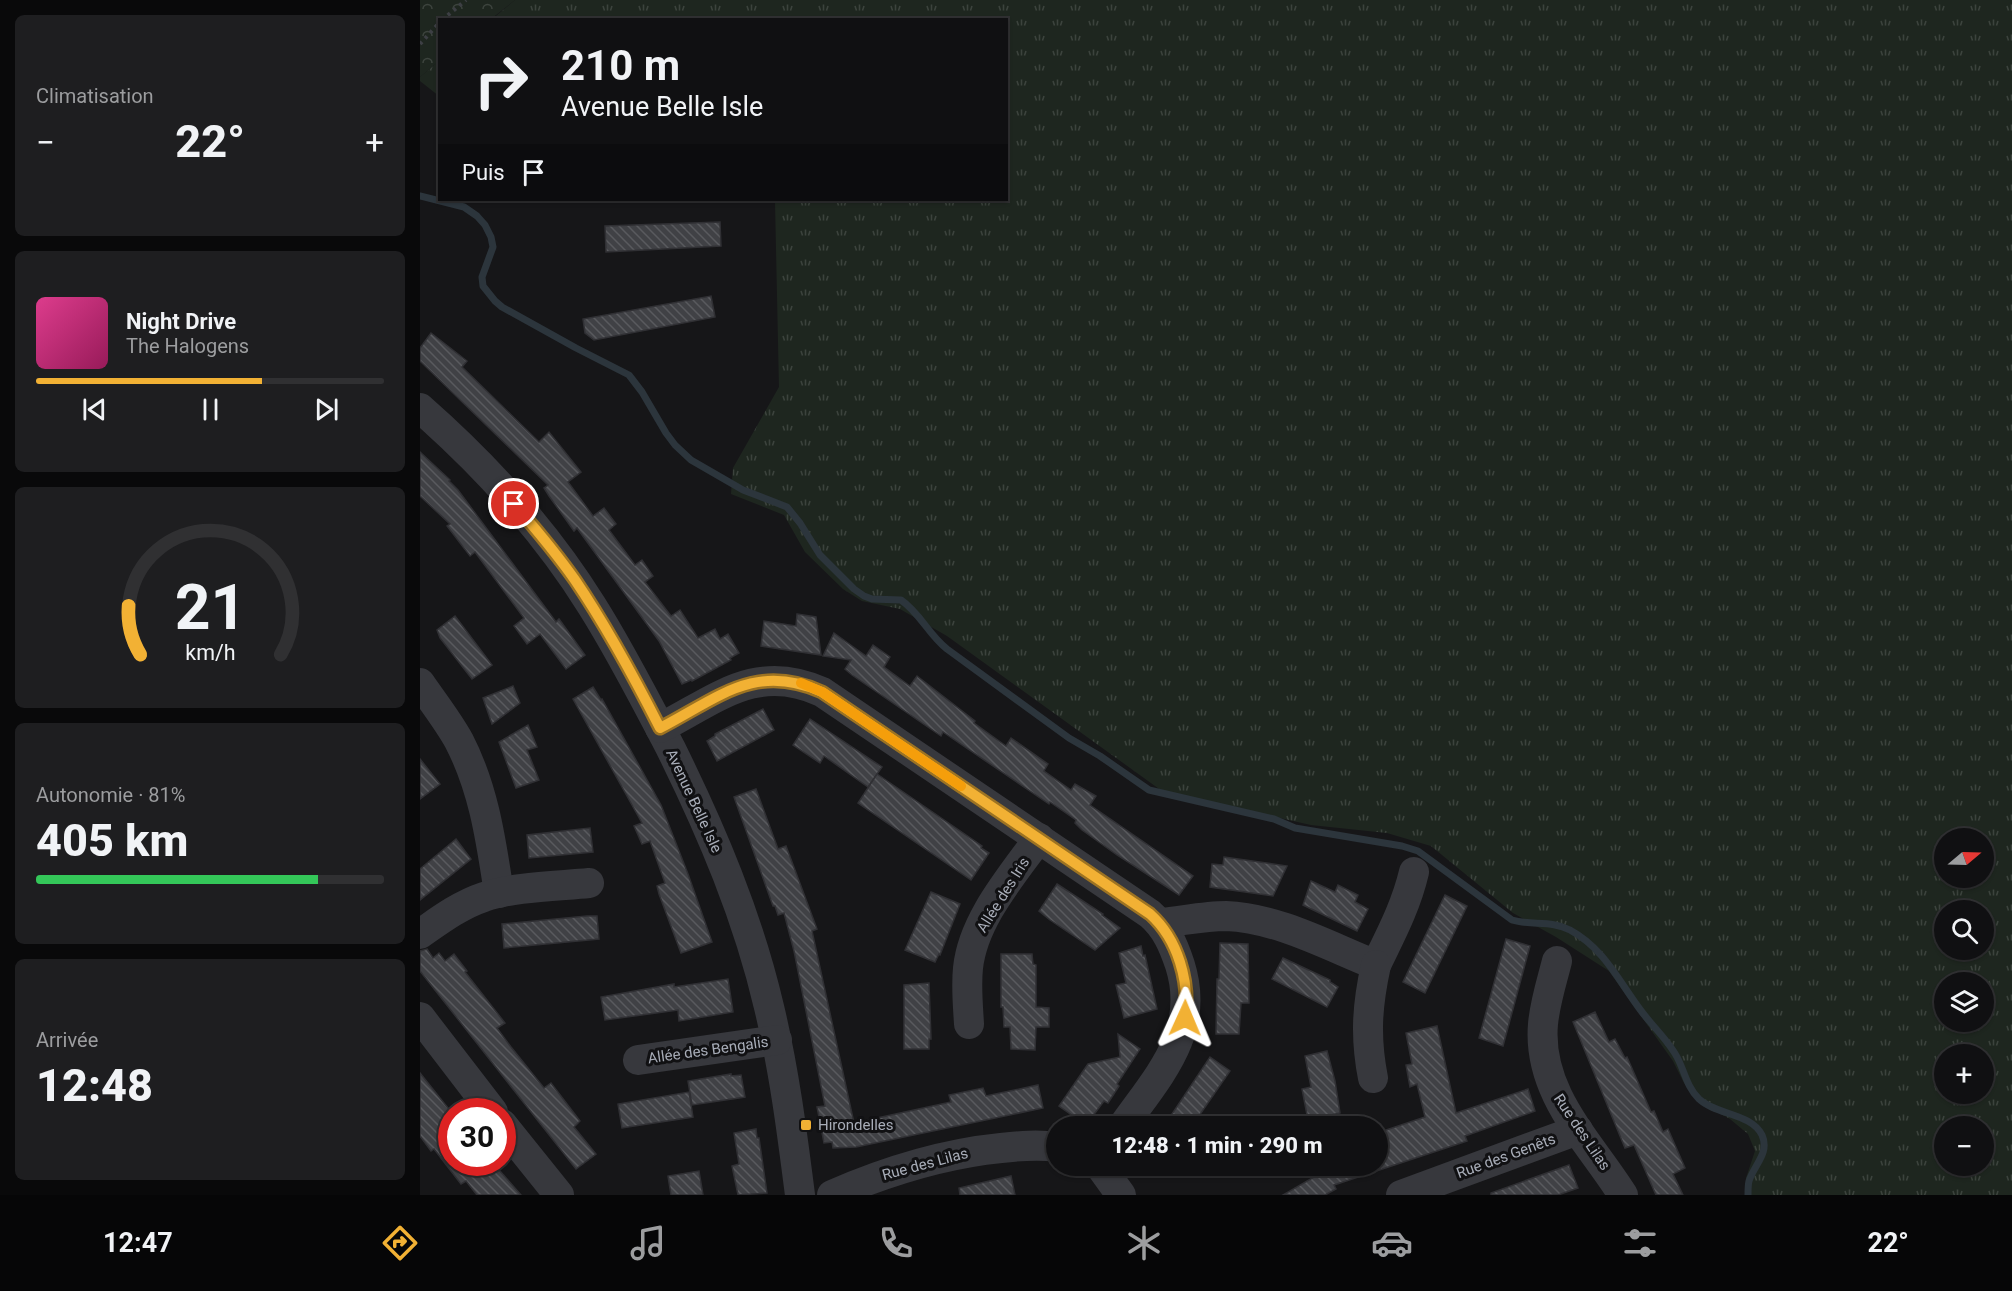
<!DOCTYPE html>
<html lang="fr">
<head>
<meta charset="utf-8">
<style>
	:root { --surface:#101012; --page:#1e1e20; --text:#f1f3f6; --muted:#9c9d9f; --line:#303032; --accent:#f2b134 }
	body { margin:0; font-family:Roboto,sans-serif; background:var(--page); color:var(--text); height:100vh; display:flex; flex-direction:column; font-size:22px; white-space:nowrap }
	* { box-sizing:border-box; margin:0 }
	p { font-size:20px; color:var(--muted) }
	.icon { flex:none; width:33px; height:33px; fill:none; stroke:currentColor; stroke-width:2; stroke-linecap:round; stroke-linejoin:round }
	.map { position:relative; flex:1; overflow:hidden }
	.sheet { display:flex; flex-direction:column; gap:15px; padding:15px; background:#09090a; width:420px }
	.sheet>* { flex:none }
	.guide { position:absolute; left:18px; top:18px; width:570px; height:183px; border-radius:0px; box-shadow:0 2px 4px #0004,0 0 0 2px var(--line); background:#101012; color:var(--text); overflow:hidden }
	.needle { width:39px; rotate:71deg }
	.controls { position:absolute; left:1514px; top:828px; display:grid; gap:12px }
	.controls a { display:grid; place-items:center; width:60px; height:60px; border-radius:50%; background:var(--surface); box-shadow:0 2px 4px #0004,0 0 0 2px var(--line); font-size:30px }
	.speed { position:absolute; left:18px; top:1098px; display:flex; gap:12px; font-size:30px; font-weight:700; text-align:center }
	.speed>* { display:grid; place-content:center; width:78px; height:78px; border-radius:50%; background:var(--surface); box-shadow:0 2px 4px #0004,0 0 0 2px var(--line); line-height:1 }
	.speed .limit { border:9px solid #d22; background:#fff; color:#111 }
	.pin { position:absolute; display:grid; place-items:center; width:51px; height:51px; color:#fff; margin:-26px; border:3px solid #fff; border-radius:50%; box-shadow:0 2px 6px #0007 }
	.me { position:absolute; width:66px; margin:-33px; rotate:1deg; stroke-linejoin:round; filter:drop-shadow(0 0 4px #0008) }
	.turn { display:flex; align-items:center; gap:21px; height:126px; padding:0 24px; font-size:27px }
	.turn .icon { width:78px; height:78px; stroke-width:2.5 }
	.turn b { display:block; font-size:42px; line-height:51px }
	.then { display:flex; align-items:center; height:57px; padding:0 24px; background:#0003; gap:12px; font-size:22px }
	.big { font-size:45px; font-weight:800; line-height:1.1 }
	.sheet .tile { flex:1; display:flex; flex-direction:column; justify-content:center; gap:9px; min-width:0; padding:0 21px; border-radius:9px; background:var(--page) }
	.sheet .dial { align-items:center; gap:0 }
	.dial svg { height:156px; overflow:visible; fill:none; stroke:var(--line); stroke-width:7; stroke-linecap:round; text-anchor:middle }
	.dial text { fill:var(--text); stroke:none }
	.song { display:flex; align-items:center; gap:18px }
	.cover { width:72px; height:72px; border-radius:9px; background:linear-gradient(135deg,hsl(330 70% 55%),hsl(330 70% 35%)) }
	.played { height:6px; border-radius:3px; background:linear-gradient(90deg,var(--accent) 65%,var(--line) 65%) }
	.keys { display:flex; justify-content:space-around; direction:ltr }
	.heat { display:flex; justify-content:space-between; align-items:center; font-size:33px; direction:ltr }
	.charge { height:9px; border-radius:4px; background:linear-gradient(90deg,#34c759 81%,var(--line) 0) }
	.trip { position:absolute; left:626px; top:1116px; width:342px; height:60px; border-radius:30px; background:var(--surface); box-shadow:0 2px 4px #0004,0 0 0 2px var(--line); font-weight:800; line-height:60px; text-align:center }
	.dock { display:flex; height:96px; justify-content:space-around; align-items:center; background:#060607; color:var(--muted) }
	.dock .icon { width:42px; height:42px }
	.dock .selected { color:var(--accent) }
	.dock b { font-size:27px; color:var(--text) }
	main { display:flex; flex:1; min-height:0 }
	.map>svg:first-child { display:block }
</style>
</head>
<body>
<main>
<section class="sheet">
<div class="tile"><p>Climatisation</p>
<div class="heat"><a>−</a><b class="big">22°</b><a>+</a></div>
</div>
<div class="tile">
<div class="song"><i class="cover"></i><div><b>Night Drive</b><p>The Halogens</p></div></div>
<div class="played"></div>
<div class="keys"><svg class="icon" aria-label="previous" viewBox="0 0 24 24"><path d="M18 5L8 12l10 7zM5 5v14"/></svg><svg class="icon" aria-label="pause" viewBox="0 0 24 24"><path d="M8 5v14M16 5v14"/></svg><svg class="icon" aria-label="next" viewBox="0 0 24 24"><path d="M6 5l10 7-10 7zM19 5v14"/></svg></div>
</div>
<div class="tile dial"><svg viewBox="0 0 100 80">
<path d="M14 69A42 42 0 1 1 86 69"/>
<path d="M14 69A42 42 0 0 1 8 44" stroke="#f2b134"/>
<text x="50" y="56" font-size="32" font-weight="700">21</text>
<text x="50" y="72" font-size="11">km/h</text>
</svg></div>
<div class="tile"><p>Autonomie · 81%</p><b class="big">405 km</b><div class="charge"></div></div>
<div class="tile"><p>Arrivée</p><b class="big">12:48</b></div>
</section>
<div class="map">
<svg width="1592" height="1195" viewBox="0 0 1592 1195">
	<defs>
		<pattern id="grass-tufts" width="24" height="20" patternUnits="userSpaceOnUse" patternTransform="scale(1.5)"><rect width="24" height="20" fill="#1e261f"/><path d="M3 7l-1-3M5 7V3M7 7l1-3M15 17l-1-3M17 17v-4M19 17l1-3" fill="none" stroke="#3c433d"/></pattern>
		<pattern id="forest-crowns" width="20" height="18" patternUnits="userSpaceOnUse" patternTransform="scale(1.5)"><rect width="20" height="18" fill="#1e261f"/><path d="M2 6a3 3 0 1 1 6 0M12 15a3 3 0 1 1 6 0" fill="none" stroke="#3c433d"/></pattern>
		<pattern id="building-back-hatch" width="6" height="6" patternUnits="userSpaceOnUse" patternTransform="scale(1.5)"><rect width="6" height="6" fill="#404145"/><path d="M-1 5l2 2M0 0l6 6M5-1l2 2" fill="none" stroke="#595a5e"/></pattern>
	</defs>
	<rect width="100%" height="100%" fill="#161618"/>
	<g fill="url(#grass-tufts)" fill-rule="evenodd">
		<path d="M95 0H1592V1195H1326V1178L1335 1151 1328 1134 1310 1119 1277 1100 1264 1083 1253 1061 1189 971 1136 937 1093 913 1011 846 967 833 891 825 742 791 527 636 480 609 442 601 423 589 385 552 364 515 311 494 313 468 359 387 355 200H586V20H71ZM1524 838H1563V878H1524ZM1524 910H1563V950H1524ZM1524 982H1563V1022H1524ZM1524 1054H1563V1094H1524ZM1524 1126H1563V1166H1524Z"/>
		<polygon points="19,61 19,96 0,81 0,77"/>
	</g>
	<polygon fill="url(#forest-crowns)" points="0,0 95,0 71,19 20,20 19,61 0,77"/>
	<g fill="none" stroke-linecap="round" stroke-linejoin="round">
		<path stroke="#2c353c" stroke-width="7" d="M0 196 44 207 57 216 65 225 71 237 73 247 62 277 63 286 75 301 82 307 156 348 209 375 222 392 246 433 255 445 271 460 323 490 367 507 380 523 400 555 434 589 444 596 452 599 481 600C500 613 509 635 527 649L649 738 680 756 729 790 854 819 875 828 982 846 998 851 1092 920C1111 926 1132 920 1150 930 1185 949 1199 982 1222 1012 1233 1027 1250 1042 1258 1059 1265 1073 1267 1087 1279 1099 1296 1115 1331 1113 1342 1135 1350 1153 1334 1165 1329 1181 1328 1185 1328 1191 1328 1195"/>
	</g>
	<g fill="url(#building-back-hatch)" stroke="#303034" stroke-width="1.5">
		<polygon points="300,222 301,246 186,252 185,226"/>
		<polygon points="291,296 295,317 174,340 165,333 163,319"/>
		<polygon points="11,333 47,361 42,367 119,442 129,432 161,472 148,482 173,516 184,508 196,524 189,530 215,565 222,560 233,576 225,582 251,616 260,610 278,638 295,629 300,639 308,634 319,653 310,658 311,660 272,681 271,680 262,684 239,641 157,528 154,531 129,496 124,488 128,485 0,361 0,348"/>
		<polygon points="0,452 30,480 29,481 38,490 136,622 139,619 165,655 146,669 120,634 107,644 94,626 104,618 55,552 50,556 27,526 30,524 0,496"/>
		<polygon points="377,614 396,617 401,655 341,646 344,621 376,626"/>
		<polygon points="35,616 72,665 52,679 20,638 17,630"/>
		<polygon points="414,633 446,656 453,645 470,657 464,667 490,686 497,676 555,721 554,723 586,746 591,738 628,764 624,771 651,790 655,784 676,796 670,805 773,876 759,895 697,855 662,830 655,823 656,820 630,802 629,804 523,732 521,736 432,675 425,669 431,660 403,656"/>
		<polygon points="93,686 100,703 72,724 63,698"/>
		<polygon points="173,687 181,700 182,699 241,805 268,874 292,942 261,953 239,894 237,886 245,883 230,841 222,844 214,826 222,823 153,699"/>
		<polygon points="343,709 354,730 297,761 287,741 295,736 295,734"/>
		<polygon points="390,719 462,767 448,787 404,756 400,763 373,745"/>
		<polygon points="108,725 117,747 107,750 119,780 96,788 79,742"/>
		<polygon points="0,759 20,784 0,799"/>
		<polygon points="457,774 562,846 561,848 569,853 551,880 438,803"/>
		<polygon points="336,789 358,849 366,846 397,929 392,931 434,1123 531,1102 529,1095 563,1088 566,1096 618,1085 623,1108 436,1147 413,1148 412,1142 404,1143 397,1107 405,1106 374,951 364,913 358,915 355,906 353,906 314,797"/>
		<polygon points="170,828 173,852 109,858 107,835"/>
		<polygon points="36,839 51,859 0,900 0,869"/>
		<polygon points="804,857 867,866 853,896 790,887 792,864 803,865"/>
		<polygon points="891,881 915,892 918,885 938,895 935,902 948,909 937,931 883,905"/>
		<polygon points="637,884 683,914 682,915 700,928 675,950 630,920 619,911"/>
		<polygon points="511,892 540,904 520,955 519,954 515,962 485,950"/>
		<polygon points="1025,895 1047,906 1005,993 983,982"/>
		<polygon points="167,916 177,916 179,939 84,948 82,924"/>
		<polygon points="1086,939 1110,946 1083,1046 1059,1038"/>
		<polygon points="800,943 828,944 829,1003 821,1003 819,1034 796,1034 797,979 799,979"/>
		<polygon points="721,946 723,956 725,955 737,1009 704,1018 696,985 706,983 699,953"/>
		<polygon points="7,949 13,958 19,953 25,961 34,954 47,971 45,972 85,1023 77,1028 91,1047 124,1088 131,1083 160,1121 154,1127 176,1154 156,1169 0,971 0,951"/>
		<polygon points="581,954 612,954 613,964 616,965 616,1007 629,1008 629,1027 616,1027 615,1050 591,1049 590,1027 584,1027 583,1007 581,1007"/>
		<polygon points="863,958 910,980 910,982 918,987 907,1007 852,979"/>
		<polygon points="308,979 313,1012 259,1021 258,1010 185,1020 181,997 254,984 254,987"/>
		<polygon points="509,983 511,1039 509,1039 509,1049 484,1049 484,985"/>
		<polygon points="1175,1012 1189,1042 1195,1039 1205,1058 1207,1057 1231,1112 1234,1111 1243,1132 1248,1129 1265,1168 1253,1174 1263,1195 1236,1195 1214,1145 1205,1148 1153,1022"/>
		<polygon points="1017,1026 1036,1113 1108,1089 1115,1111 1045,1136 1047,1141 914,1185 916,1189 905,1195 863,1195 913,1166 957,1166 957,1133 1005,1117 997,1084 990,1087 986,1065 992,1064 986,1033"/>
		<polygon points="698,1034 720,1049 697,1084 699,1086 688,1103 684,1101 666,1125 639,1106 668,1064 700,1057"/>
		<polygon points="907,1051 915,1081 920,1113 888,1120 882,1089 891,1087 885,1056"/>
		<polygon points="790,1057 810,1071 772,1126 744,1126"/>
		<polygon points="0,1073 32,1113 32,1162 72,1162 101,1195 57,1195 46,1181 41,1184 14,1149 11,1151 0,1136"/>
		<polygon points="311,1074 311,1076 321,1075 325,1097 272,1105 268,1081"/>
		<polygon points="269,1092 273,1117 202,1128 198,1104"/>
		<polygon points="336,1129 337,1138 339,1138 347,1193 318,1195 312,1166 319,1164 314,1133"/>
		<polygon points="1149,1165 1158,1188 1138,1195 1071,1195 1071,1193"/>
		<polygon points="279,1171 283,1195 251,1195 248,1176"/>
		<polygon points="591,1176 595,1195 540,1195 539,1188"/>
	</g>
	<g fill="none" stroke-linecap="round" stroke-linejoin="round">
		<g stroke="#3d3f44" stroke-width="4" stroke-dasharray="3 4.5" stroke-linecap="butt">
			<polyline points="22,20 46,0"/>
			<polyline points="0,44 20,22"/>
		</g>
		<g stroke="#37383d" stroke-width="30">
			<path d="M0 408C66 466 126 532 172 606 201 652 226 701 251 749 292 832 328 917 349 1007 364 1069 372 1132 380 1195"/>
			<path d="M0 683C13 702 28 721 39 741 64 789 71 841 79 893"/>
			<path d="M240 728C297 699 336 662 402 692L730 914C746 928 753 944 760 965 781 1032 739 1075 703 1126"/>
			<path d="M741 923C762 921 784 916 806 916 858 918 908 946 956 965 971 934 986 906 994 872"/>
			<path d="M0 934C20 920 40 905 64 897 91 887 139 886 169 883"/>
			<path d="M1137 961C1132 981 1125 1002 1123 1024 1117 1093 1169 1141 1203 1195"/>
			<polyline points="0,1017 73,1112"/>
			<path d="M549 1024C548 1006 546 987 548 968 553 920 591 877 619 838"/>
			<polyline points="218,1060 357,1040"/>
			<path d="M953 1078C945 1037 947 1006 956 965"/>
			<polyline points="82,1124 139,1195"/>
			<polyline points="680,1166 701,1195"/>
			<path d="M412 1195C467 1171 521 1154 581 1148 599 1146 618 1144 636 1147"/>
			<polyline points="981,1195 1158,1130"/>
		</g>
	</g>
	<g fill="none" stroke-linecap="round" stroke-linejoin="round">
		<g stroke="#9d7322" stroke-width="15">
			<path id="route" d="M94 504C115 528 136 553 155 580 187 627 214 677 240 728 298 698 335 662 402 692L730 914C758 939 770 982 765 1018"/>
		</g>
		<use href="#route" stroke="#f2b134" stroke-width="10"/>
		<polyline stroke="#f59e0b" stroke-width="10" points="381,683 402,692 541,786"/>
	</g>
	<rect fill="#f2b134" stroke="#111113" stroke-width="2" x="380" y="1119" width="12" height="12" rx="3"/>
	<g text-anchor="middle" stroke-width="6" stroke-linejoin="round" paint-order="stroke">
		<g font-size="15" fill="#a8adb8" stroke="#111113">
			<text transform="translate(274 801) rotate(65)" y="5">Avenue Belle Isle</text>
			<text transform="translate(583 895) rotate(-58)" y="5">Allée des Iris</text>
			<text transform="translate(288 1050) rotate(-8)" y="5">Allée des Bengalis</text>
			<text transform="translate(1162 1132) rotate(56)" y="5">Rue des Lilas</text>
			<text transform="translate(1086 1156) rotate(-20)" y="5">Rue des Genêts</text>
			<text transform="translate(505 1164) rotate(-15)" y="5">Rue des Lilas</text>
		</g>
		<g font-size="15" fill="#a8adb8" stroke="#111113" text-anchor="start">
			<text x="398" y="1130">Hirondelles</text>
		</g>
	</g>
</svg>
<div class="controls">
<a><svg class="needle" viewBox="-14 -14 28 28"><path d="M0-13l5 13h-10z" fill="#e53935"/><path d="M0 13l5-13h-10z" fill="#9c9d9f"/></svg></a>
<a><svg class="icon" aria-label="search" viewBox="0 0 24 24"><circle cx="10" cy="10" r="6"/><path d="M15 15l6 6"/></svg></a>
<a><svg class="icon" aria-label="layers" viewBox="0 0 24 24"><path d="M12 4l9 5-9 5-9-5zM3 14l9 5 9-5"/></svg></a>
<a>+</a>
<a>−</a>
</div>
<div class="speed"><div class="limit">30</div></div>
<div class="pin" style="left:94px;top:504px;background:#d93025"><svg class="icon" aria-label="arrive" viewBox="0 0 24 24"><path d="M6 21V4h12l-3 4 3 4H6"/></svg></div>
<svg class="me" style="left:765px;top:1018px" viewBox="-20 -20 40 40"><path d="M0-17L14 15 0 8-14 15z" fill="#f2b134" stroke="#fff" stroke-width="4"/></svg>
<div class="trip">12:48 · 1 min · 290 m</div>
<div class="guide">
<div class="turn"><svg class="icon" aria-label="right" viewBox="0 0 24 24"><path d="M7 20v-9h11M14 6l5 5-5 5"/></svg><div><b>210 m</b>Avenue Belle Isle</div></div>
<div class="then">Puis<svg class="icon" aria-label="arrive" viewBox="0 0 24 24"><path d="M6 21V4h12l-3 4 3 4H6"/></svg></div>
</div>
</div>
</main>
<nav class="dock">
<b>12:47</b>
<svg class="icon selected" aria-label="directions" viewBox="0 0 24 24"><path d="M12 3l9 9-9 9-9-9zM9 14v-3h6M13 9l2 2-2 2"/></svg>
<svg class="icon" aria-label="music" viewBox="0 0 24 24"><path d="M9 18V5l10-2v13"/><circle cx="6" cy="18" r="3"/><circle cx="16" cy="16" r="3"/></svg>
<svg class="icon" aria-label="phone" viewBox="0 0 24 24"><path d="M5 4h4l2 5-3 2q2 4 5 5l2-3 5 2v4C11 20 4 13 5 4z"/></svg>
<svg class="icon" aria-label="climate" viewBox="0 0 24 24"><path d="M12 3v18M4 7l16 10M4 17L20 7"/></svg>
<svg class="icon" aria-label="car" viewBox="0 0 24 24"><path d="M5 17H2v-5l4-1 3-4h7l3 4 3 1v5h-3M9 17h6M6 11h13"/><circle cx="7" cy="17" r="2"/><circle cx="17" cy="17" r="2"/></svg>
<svg class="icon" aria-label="filters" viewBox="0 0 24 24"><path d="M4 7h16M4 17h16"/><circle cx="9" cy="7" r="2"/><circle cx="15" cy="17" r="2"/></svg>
<b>22°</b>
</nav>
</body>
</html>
